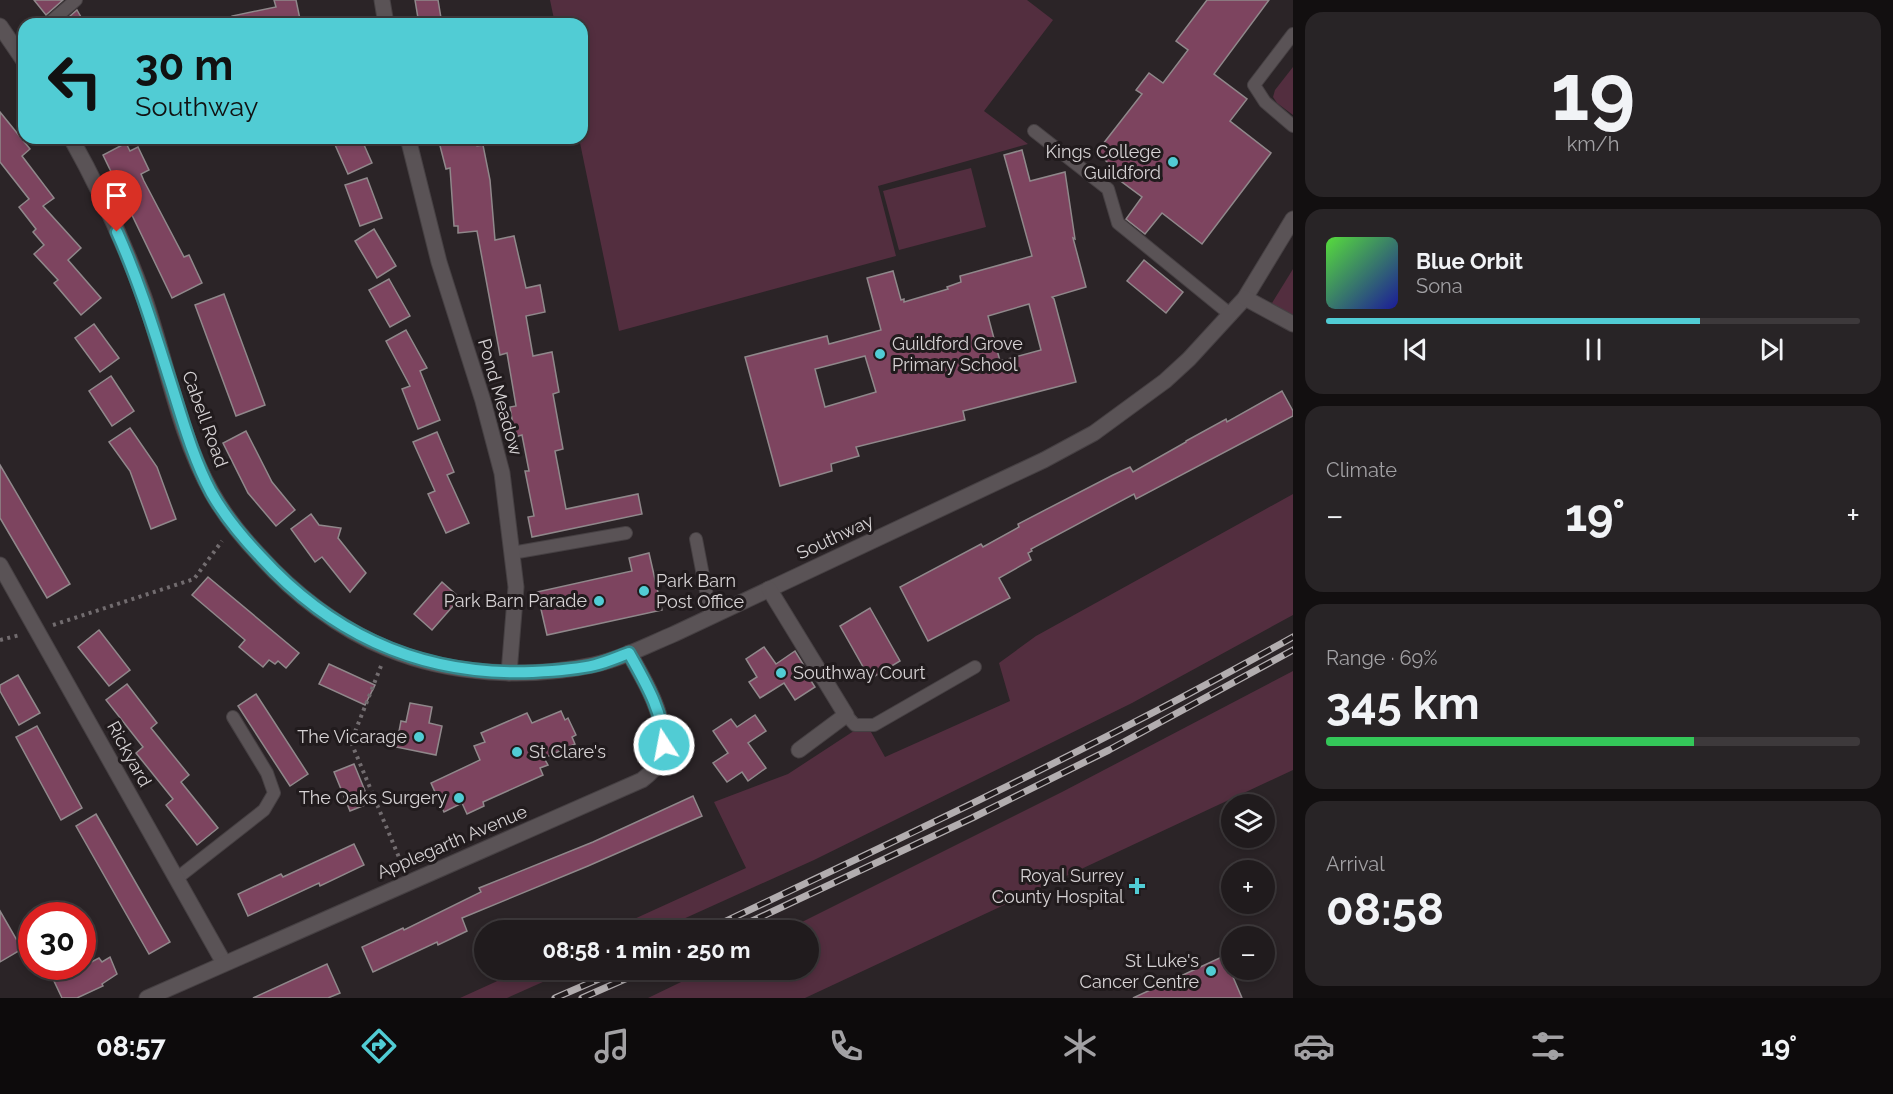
<!DOCTYPE html>
<html lang="en">
<head>
<meta charset="utf-8">
<style>
	:root { --surface:#201b1d; --page:#282426; --text:#f1f3f6; --muted:#a2a1a4; --line:#3d393b; --accent:#51ccd4 }
	body { margin:0; font-family:Raleway,sans-serif; background:var(--page); color:var(--text); height:100vh; display:flex; flex-direction:column; font-size:22px; white-space:nowrap }
	* { box-sizing:border-box; margin:0 }
	p { font-size:20px; color:var(--muted) }
	.icon { flex:none; width:33px; height:33px; fill:none; stroke:currentColor; stroke-width:2; stroke-linecap:round; stroke-linejoin:round }
	.map { position:relative; flex:1; overflow:hidden }
	.sheet { display:flex; flex-direction:column; gap:12px; padding:12px; background:#120f10; width:600px }
	.sheet>* { flex:none }
	.guide { position:absolute; left:18px; top:18px; width:570px; height:126px; border-radius:18px; box-shadow:0 3px 9px #0003,0 0 0 2px var(--line); background:#51ccd4; color:#111; overflow:hidden }
	.tools { position:absolute; left:1221px; top:794px; display:grid; gap:12px }
	.tools a { display:grid; place-items:center; width:54px; height:54px; border-radius:50%; background:var(--surface); box-shadow:0 3px 9px #0003,0 0 0 2px var(--line); font-size:30px }
	.speed { position:absolute; left:18px; top:902px; display:flex; gap:12px; font-size:30px; font-weight:700; text-align:center }
	.speed>* { display:grid; place-content:center; width:78px; height:78px; border-radius:50%; background:var(--surface); box-shadow:0 3px 9px #0003,0 0 0 2px var(--line); line-height:1 }
	.speed .limit { border:9px solid #d22; background:#fff; color:#111 }
	.pin { position:absolute; display:grid; place-items:center; width:51px; height:51px; color:#fff; margin:-62px -26px; border-radius:50% 50% 50% 0; rotate:-45deg; box-shadow:0 0 6px #0007 }
	.pin .icon { rotate:45deg }
	.me { position:absolute; width:66px; margin:-33px; rotate:349deg; stroke-linejoin:round; filter:drop-shadow(0 0 4px #0008) }
	.turn { display:flex; align-items:center; gap:21px; height:126px; padding:0 18px; font-size:27px }
	.turn .icon { width:78px; height:78px; stroke-width:2.5 }
	.turn b { display:block; font-size:42px; line-height:51px }
	.big { font-size:45px; font-weight:700; line-height:1.1 }
	.sheet .card { flex:1; display:flex; flex-direction:column; justify-content:center; gap:9px; min-width:0; padding:0 21px; border-radius:18px; background:var(--page) }
	.sheet .dial { align-items:center; gap:0 }
	.dial b { font-size:78px; line-height:1 }
	.song { display:flex; align-items:center; gap:18px }
	.cover { width:72px; height:72px; border-radius:9px; background:linear-gradient(135deg,hsl(110 70% 55%),hsl(240 70% 35%)) }
	.played { height:6px; border-radius:3px; background:linear-gradient(90deg,var(--accent) 70%,var(--line) 70%) }
	.keys { display:flex; justify-content:space-around; direction:ltr }
	.heat { display:flex; justify-content:space-between; align-items:center; font-size:33px; direction:ltr }
	.charge { height:9px; border-radius:4px; background:linear-gradient(90deg,#34c759 69%,var(--line) 0) }
	.trip { position:absolute; left:474px; top:920px; width:345px; height:60px; border-radius:30px; background:var(--surface); box-shadow:0 3px 9px #0003,0 0 0 2px var(--line); font-weight:700; line-height:60px; text-align:center }
	.tab-bar { display:flex; height:96px; justify-content:space-around; align-items:center; background:#0d0b0c; color:var(--muted) }
	.tab-bar .icon { width:42px; height:42px }
	.tab-bar .selected { color:var(--accent) }
	.tab-bar b { font-size:27px; color:var(--text) }
	main { display:flex; flex:1; min-height:0 }
	.map>svg:first-child { display:block }
</style>
</head>
<body>
<main>
<div class="map">
<svg width="1293" height="998" viewBox="0 0 1293 998">
	<rect width="100%" height="100%" fill="#2b2427"/>
	<g fill="#532e3f">
		<polygon points="550,0 1027,0 1053,20 984,111 1028,144 878,186 896,256 619,331 579,138 582,138 582,24 555,24"/>
		<polygon points="1293,67 1293,115 1277,103 1273,97 1275,90"/>
		<polygon points="971,168 986,227 899,250 883,191"/>
		<polygon points="1293,269 1293,315 1284,312 1272,303"/>
		<polygon points="1293,494 1293,615 1132,703 814,860 659,930 610,930 746,868 714,802 788,774 866,723 885,757 1010,701 999,663 1036,636"/>
		<polygon points="1293,671 1293,770 805,998 648,998 708,969 808,969 808,930 786,930 1062,792"/>
		<polygon points="524,969 572,969 507,998 460,998"/>
	</g>
	<g fill="#7d445f" stroke="#90888b" stroke-width="1.5" fill-rule="evenodd">
		<polygon points="34,0 63,0 46,15"/>
		<polygon points="274,0 296,0 301,24 232,24 232,16 276,7"/>
		<polygon points="415,0 438,0 442,24 419,24"/>
		<polygon points="1207,0 1269,0 1214,74 1247,99 1230,121 1271,153 1202,244 1162,213 1145,234 1126,219 1142,197 1118,179 1122,174 1096,153 1142,94 1136,90 1149,73 1163,83 1188,50 1176,41"/>
		<polygon points="77,10 85,24 61,24"/>
		<polygon points="0,112 30,149 22,156 54,198 43,206 81,248 68,260 101,298 81,315 54,283 58,280 34,254 44,245 33,232 36,229 19,207 29,199 0,162"/>
		<polygon points="332,138 361,138 372,163 348,174"/>
		<polygon points="438,138 475,138 477,146 483,145 490,180 495,240 514,236 526,288 540,285 545,312 526,316 533,356 552,352 559,392 553,394 563,449 555,451 566,509 638,494 642,514 532,537 528,517 534,516 525,471 529,471 522,435 515,437 510,407 516,406 507,353 500,355 477,231 458,233 458,226 454,226 450,168 446,169"/>
		<polygon points="126,143 130,151 138,147 149,170 141,174 144,181 184,257 189,255 202,283 172,298 103,155"/>
		<path d="M1022 150 1030 181 1065 172 1075 239 1073 238 1086 287 1052 297 1054 299 1076 382 963 411 965 420 856 447 859 456 831 464 832 471 780 486 745 357 827 336 829 344 881 330 867 278 893 271 901 300 904 299V302L948 289 947 287 961 282 960 276 1032 256 1004 155ZM1029 304 1041 350 1000 361 988 316ZM865 356 876 392 825 407 815 369Z"/>
		<polygon points="367,178 382,218 360,226 345,185"/>
		<polygon points="374,229 396,266 377,278 355,241"/>
		<polygon points="1144,260 1183,292 1166,313 1127,281"/>
		<polygon points="389,279 410,316 390,327 369,290"/>
		<polygon points="224,294 265,405 236,416 195,305"/>
		<polygon points="94,324 119,358 100,372 75,338"/>
		<polygon points="406,330 427,368 420,371 440,420 418,429 402,389 410,386 386,341"/>
		<polygon points="111,376 134,411 112,426 89,391"/>
		<polygon points="1282,391 1293,411 1293,416 1136,499 1134,494 1031,549 1032,551 1028,553 1031,560 999,578 1010,598 928,641 900,587 981,544 983,547 1019,527 1018,524 1113,475 1130,467 1133,472 1186,442 1186,441 1226,419 1227,422"/>
		<polygon points="130,428 157,467 176,519 151,529 130,471 109,442"/>
		<polygon points="246,431 272,482 295,510 276,526 248,493 223,443"/>
		<polygon points="437,432 454,472 447,475 469,523 446,533 428,494 435,491 413,442"/>
		<polygon points="0,465 70,584 47,598 0,518"/>
		<polygon points="311,514 319,525 341,528 338,538 366,573 350,592 322,557 315,562 291,529"/>
		<polygon points="649,553 662,610 547,635 537,592 632,571 629,558"/>
		<polygon points="208,577 299,653 286,668 278,661 275,664 269,660 263,667 239,647 245,640 192,595"/>
		<polygon points="442,582 460,598 432,630 414,614"/>
		<polygon points="870,608 900,661 870,679 840,626"/>
		<polygon points="99,630 130,670 109,686 78,647"/>
		<polygon points="764,647 776,664 795,651 806,669 804,670 815,687 795,700 784,683 760,698 749,682 757,677 746,659"/>
		<polygon points="329,664 375,685 365,705 319,684"/>
		<polygon points="18,675 40,713 19,725 0,691 0,685"/>
		<polygon points="127,684 157,723 151,728 189,775 181,782 218,828 197,845 166,805 173,799 136,753 143,747 106,700"/>
		<polygon points="256,694 308,774 290,786 238,706"/>
		<polygon points="410,703 432,707 429,723 442,726 436,755 396,747 401,721 406,722"/>
		<polygon points="561,711 565,720 568,718 576,735 572,737 575,744 544,758 548,765 540,768 543,775 483,802 484,806 467,814 462,803 444,812 431,783 480,760 474,746 485,742 481,733 527,713 532,723"/>
		<polygon points="755,715 766,731 748,743 766,768 748,781 742,772 727,782 713,763 728,753 713,731 731,719 737,727"/>
		<polygon points="37,726 82,808 61,820 16,737"/>
		<polygon points="354,764 370,803 350,811 334,772"/>
		<polygon points="693,796 702,816 588,866 462,918 467,931 438,945 437,942 373,972 362,947 403,928 404,930 481,892 479,888 593,842"/>
		<polygon points="96,814 170,942 149,954 76,826"/>
		<polygon points="354,844 364,865 320,886 319,883 248,916 238,894 281,874 283,877"/>
		<polygon points="0,911 22,949 0,962"/>
		<polygon points="1224,956 1242,998 1133,998"/>
		<polygon points="110,957 117,974 102,984 103,986 77,998 62,998 54,981 99,958 102,962"/>
		<polygon points="327,964 340,993 328,998 253,998"/>
	</g>
	<g fill="none" stroke-linecap="round" stroke-linejoin="round">
		<g stroke="#464043" stroke-width="14">
			<g id="service">
				<polyline points="48,24 76,0"/>
				<polyline points="1293,34 1254,85 1265,102 1293,126"/>
				<polyline points="1034,131 1108,189 1118,223 1231,315"/>
				<polyline points="696,539 711,617"/>
				<polyline points="512,553 626,533"/>
				<polyline points="846,715 855,725 874,725 975,667"/>
				<polyline points="176,879 264,810 274,793 267,773 233,717"/>
			</g>
		</g>
		<g stroke="#464043" stroke-width="17">
			<g id="minor">
				<polyline points="382,0 386,24"/>
				<polyline points="0,26 24,61"/>
				<path d="M71 138C99 188 124 243 144 297 167 362 178 433 212 493 225 516 241 536 259 555 294 594 339 629 388 649 451 675 527 679 593 665 621 659 648 645 674 634L1044 460 1094 433 1165 381 1189 359 1245 298 1293 219"/>
				<polyline points="408,138 439,262 483,401 502,473 516,587 509,673"/>
				<polyline points="1245,298 1293,324"/>
				<polyline points="0,565 224,963"/>
				<polyline points="769,589 846,715 799,750"/>
				<path d="M147 998 642 780C687 748 649 689 629 653"/>
			</g>
		</g>
		<g stroke="#726c6f" stroke-width="4" stroke-dasharray="3 4.5" stroke-linecap="butt">
			<polyline points="53,625 194,579 222,541"/>
			<polyline points="0,640 20,635"/>
			<polyline points="381,666 351,742 403,867"/>
		</g>
		<use href="#service" stroke="#5a5356" stroke-width="12"/>
		<use href="#minor" stroke="#5a5356" stroke-width="15"/>
		<g stroke="#b2adaf" stroke-width="7">
			<g id="rail">
				<path d="M707 930C904 837 1102 744 1293 637"/>
				<polyline points="733,930 972,818 1109,750 1293,650"/>
				<polyline points="555,998 622,969"/>
				<polyline points="582,998 648,969"/>
			</g>
		</g>
		<use href="#rail" stroke="#211b1d" stroke-width="4.5" stroke-dasharray="14" stroke-linecap="butt"/>
	</g>
	<g fill="none" stroke-linecap="round" stroke-linejoin="round">
		<g stroke="#35858a" stroke-width="15">
			<path id="route" d="M117 232C140 283 156 337 173 390 184 425 194 460 211 492 225 517 242 537 261 557 333 636 424 676 532 672 553 671 575 670 595 665 607 662 618 657 629 653 645 682 663 711 664 745"/>
		</g>
		<use href="#route" stroke="#51ccd4" stroke-width="10"/>
	</g>
	<g fill="#51ccd4" stroke="#211b1d" stroke-width="2">
		<circle cx="1173" cy="162" r="6"/>
		<circle cx="880" cy="354" r="6"/>
		<circle cx="644" cy="591" r="6"/>
		<circle cx="599" cy="601" r="6"/>
		<circle cx="781" cy="673" r="6"/>
		<circle cx="419" cy="737" r="6"/>
		<circle cx="517" cy="752" r="6"/>
		<circle cx="459" cy="798" r="6"/>
		<path d="M1134 877h6v6h6v6h-6v6h-6v-6h-6v-6h6z"/>
		<circle cx="1211" cy="971" r="6"/>
	</g>
	<g text-anchor="middle" stroke-width="6" stroke-linejoin="round" paint-order="stroke">
		<g font-size="18" fill="#d6d2d4" stroke="#211b1d" text-anchor="end">
			<text x="1161" y="158">Kings College<tspan x="1161" dy="21">Guildford</tspan></text>
			<text x="892" y="350" text-anchor="start">Guildford Grove<tspan x="892" dy="21">Primary School</tspan></text>
			<text x="656" y="587" text-anchor="start">Park Barn<tspan x="656" dy="21">Post Office</tspan></text>
			<text x="587" y="607">Park Barn Parade</text>
			<text x="793" y="679" text-anchor="start">Southway Court</text>
			<text x="407" y="743">The Vicarage</text>
			<text x="529" y="758" text-anchor="start">St Clare's</text>
			<text x="447" y="804">The Oaks Surgery</text>
			<text x="1124" y="882">Royal Surrey<tspan x="1124" dy="21">County Hospital</tspan></text>
			<text x="1199" y="967">St Luke's<tspan x="1199" dy="21">Cancer Centre</tspan></text>
		</g>
		<g font-size="18" fill="#d6d2d4" stroke="#211b1d">
			<text transform="translate(500 397) rotate(74)" y="6">Pond Meadow</text>
			<text transform="translate(205 419) rotate(70)" y="6">Cabell Road</text>
			<text transform="translate(835 537) rotate(-25)" y="6">Southway</text>
			<text transform="translate(129 754) rotate(61)" y="6">Rickyard</text>
			<text transform="translate(452 842) rotate(-23)" y="6">Applegarth Avenue</text>
		</g>
	</g>
</svg>
<div class="tools">
<a><svg class="icon" aria-label="layers" viewBox="0 0 24 24"><path d="M12 4l9 5-9 5-9-5zM3 14l9 5 9-5"/></svg></a>
<a>+</a>
<a>−</a>
</div>
<div class="speed"><div class="limit">30</div></div>
<div class="pin" style="left:117px;top:232px;background:#d93025"><svg class="icon" aria-label="arrive" viewBox="0 0 24 24"><path d="M6 21V4h12l-3 4 3 4H6"/></svg></div>
<svg class="me" style="left:664px;top:745px" viewBox="-20 -20 40 40"><circle r="17" fill="#51ccd4" stroke="#fff" stroke-width="3"/><path d="M0-11L8 9 0 5-8 9z" fill="#fff"/></svg>
<div class="trip">08:58 · 1 min · 250 m</div>
<div class="guide">
<div class="turn"><svg class="icon" aria-label="left" viewBox="0 0 24 24"><path d="M17 20v-9H6M10 6l-5 5 5 5"/></svg><div><b>30 m</b>Southway</div></div>
</div>
</div>
<section class="sheet">
<div class="card dial"><b>19</b><p>km/h</p></div>
<div class="card">
<div class="song"><i class="cover"></i><div><b>Blue Orbit</b><p>Sona</p></div></div>
<div class="played"></div>
<div class="keys"><svg class="icon" aria-label="previous" viewBox="0 0 24 24"><path d="M18 5L8 12l10 7zM5 5v14"/></svg><svg class="icon" aria-label="pause" viewBox="0 0 24 24"><path d="M8 5v14M16 5v14"/></svg><svg class="icon" aria-label="next" viewBox="0 0 24 24"><path d="M6 5l10 7-10 7zM19 5v14"/></svg></div>
</div>
<div class="card"><p>Climate</p>
<div class="heat"><a>−</a><b class="big">19°</b><a>+</a></div>
</div>
<div class="card"><p>Range · 69%</p><b class="big">345 km</b><div class="charge"></div></div>
<div class="card"><p>Arrival</p><b class="big">08:58</b></div>
</section>
</main>
<nav class="tab-bar">
<b>08:57</b>
<svg class="icon selected" aria-label="directions" viewBox="0 0 24 24"><path d="M12 3l9 9-9 9-9-9zM9 14v-3h6M13 9l2 2-2 2"/></svg>
<svg class="icon" aria-label="music" viewBox="0 0 24 24"><path d="M9 18V5l10-2v13"/><circle cx="6" cy="18" r="3"/><circle cx="16" cy="16" r="3"/></svg>
<svg class="icon" aria-label="phone" viewBox="0 0 24 24"><path d="M5 4h4l2 5-3 2q2 4 5 5l2-3 5 2v4C11 20 4 13 5 4z"/></svg>
<svg class="icon" aria-label="climate" viewBox="0 0 24 24"><path d="M12 3v18M4 7l16 10M4 17L20 7"/></svg>
<svg class="icon" aria-label="car" viewBox="0 0 24 24"><path d="M5 17H2v-5l4-1 3-4h7l3 4 3 1v5h-3M9 17h6M6 11h13"/><circle cx="7" cy="17" r="2"/><circle cx="17" cy="17" r="2"/></svg>
<svg class="icon" aria-label="filters" viewBox="0 0 24 24"><path d="M4 7h16M4 17h16"/><circle cx="9" cy="7" r="2"/><circle cx="15" cy="17" r="2"/></svg>
<b>19°</b>
</nav>
</body>
</html>
